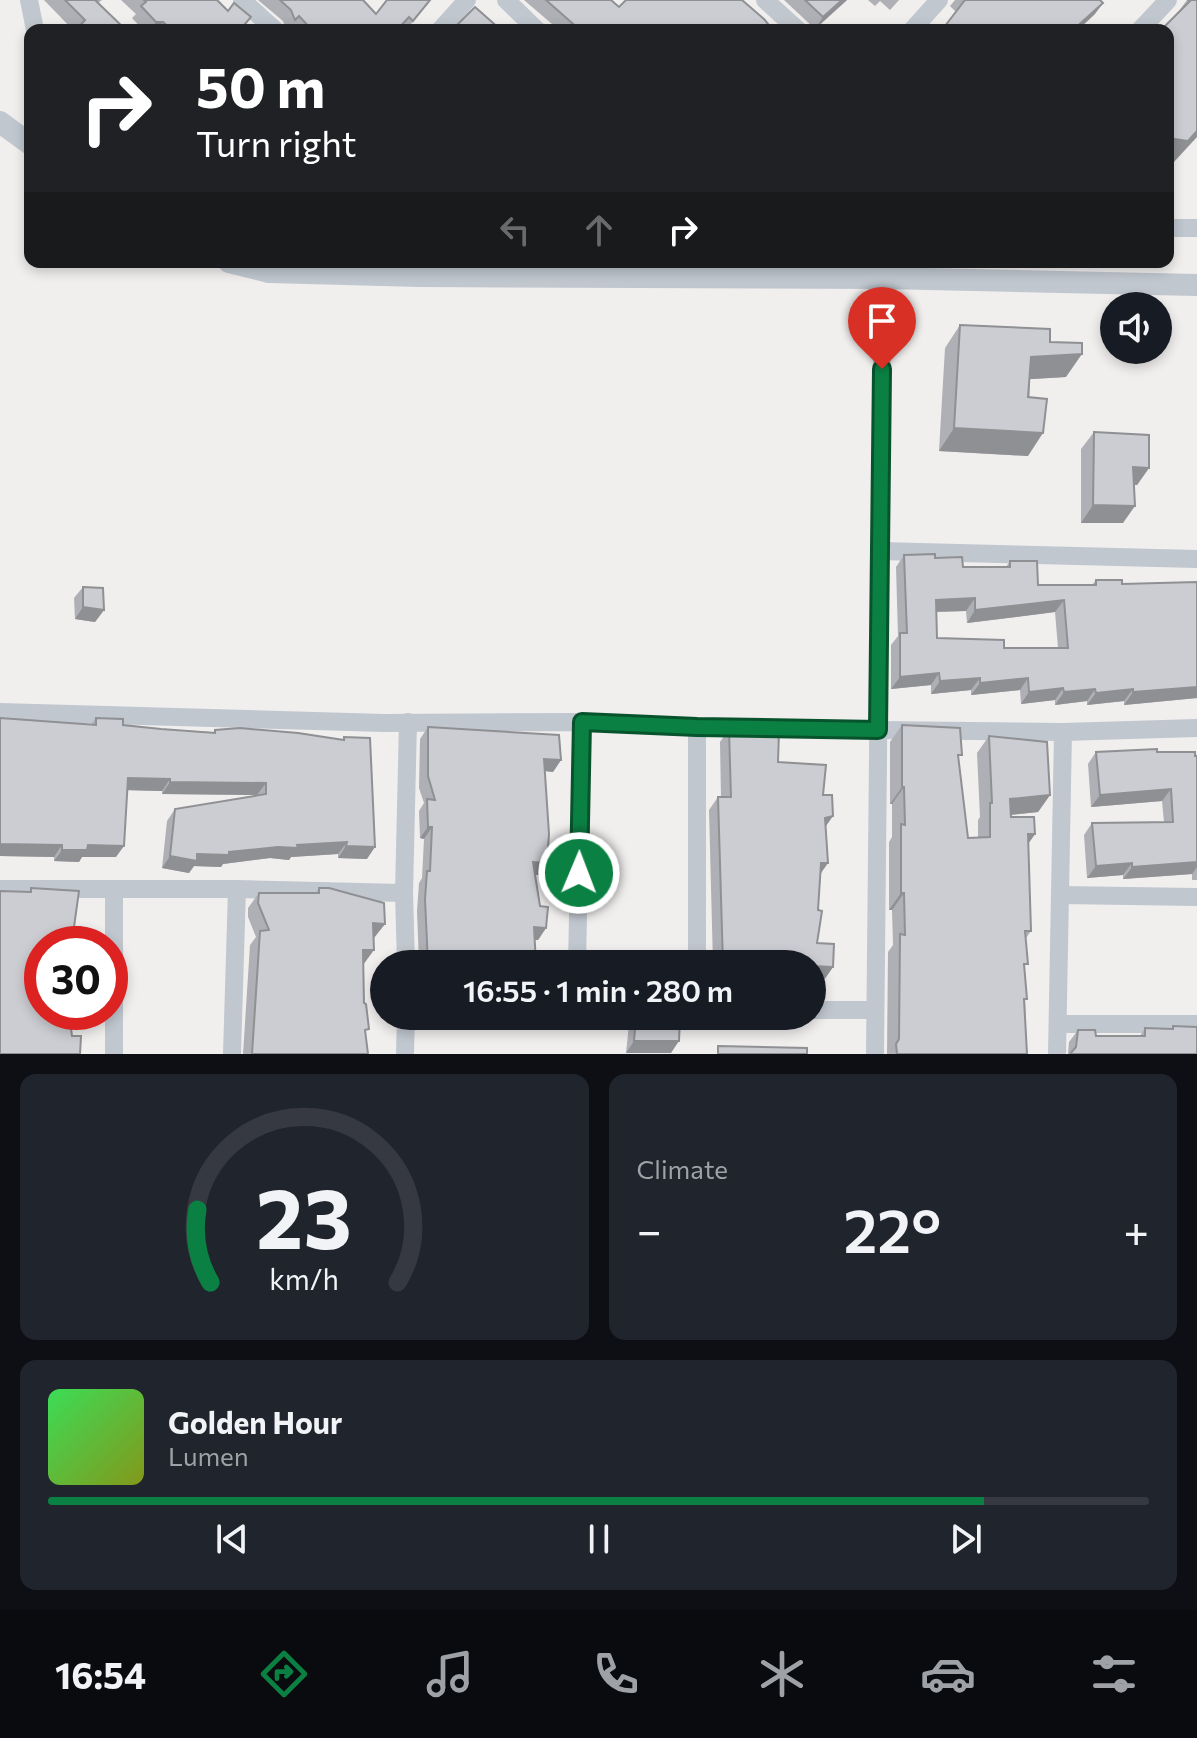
<!DOCTYPE html>
<html lang="en">
<head>
<meta charset="utf-8">
<style>
	:root { --surface:#171b24; --page:#20242c; --text:#f1f3f6; --muted:#9ea1a6; --line:#363941; --accent:#0b8043 }
	body { margin:0; font-family:Commissioner,sans-serif; background:var(--page); color:var(--text); height:100vh; display:flex; flex-direction:column; font-size:30px; white-space:nowrap }
	* { box-sizing:border-box; margin:0 }
	p { font-size:26px; color:var(--muted) }
	.icon { flex:none; width:44px; height:44px; fill:none; stroke:currentColor; stroke-width:2; stroke-linecap:round; stroke-linejoin:round }
	.map { position:relative; height:1054px; overflow:hidden }
	.side { display:flex; flex-direction:column; gap:20px; padding:20px; background:#0d0f14; flex:1 }
	.side>* { flex:none }
	.hud { position:absolute; left:24px; top:24px; width:1150px; height:244px; border-radius:16px; box-shadow:0 4px 12px #0003; background:#202124; color:#fff; overflow:hidden }
	.buttons { position:absolute; left:1100px; top:292px; display:grid; gap:16px }
	.buttons a { display:grid; place-items:center; width:72px; height:72px; border-radius:50%; background:var(--surface); box-shadow:0 4px 12px #0003; font-size:40px }
	.speed { position:absolute; left:24px; top:926px; display:flex; gap:16px; font-size:40px; font-weight:700; text-align:center }
	.speed>* { display:grid; place-content:center; width:104px; height:104px; border-radius:50%; background:var(--surface); box-shadow:0 4px 12px #0003; line-height:1 }
	.speed .limit { border:12px solid #d22; background:#fff; color:#111 }
	.pin { position:absolute; display:grid; place-items:center; width:68px; height:68px; color:#fff; margin:-82px -34px; border-radius:50% 50% 50% 0; rotate:-45deg; box-shadow:0 0 8px #0007 }
	.pin .icon { rotate:45deg }
	.me { position:absolute; width:88px; margin:-44px; rotate:1deg; stroke-linejoin:round; filter:drop-shadow(0 0 6px #0008) }
	.turn { display:flex; align-items:center; gap:28px; height:168px; padding:0 40px; font-size:36px }
	.turn .icon { width:104px; height:104px; stroke-width:2.5 }
	.turn b { display:block; font-size:56px; line-height:68px }
	.lanes { display:flex; align-items:center; height:76px; padding:0 40px; background:#0003; justify-content:center; gap:40px; direction:ltr }
	.lanes .off { opacity:.35 }
	.big { font-size:60px; font-weight:600; line-height:1.1 }
	.side .widget { flex:1; display:flex; flex-direction:column; justify-content:center; gap:12px; min-width:0; padding:0 28px; border-radius:16px; background:var(--page) }
	.side .dial { align-items:center; gap:0 }
	.dial svg { height:208px; overflow:visible; fill:none; stroke:var(--line); stroke-width:7; stroke-linecap:round; text-anchor:middle }
	.dial text { fill:var(--text); stroke:none }
	.song { display:flex; align-items:center; gap:24px }
	.cover { width:96px; height:96px; border-radius:12px; background:linear-gradient(135deg,hsl(130 70% 55%),hsl(70 70% 35%)) }
	.played { height:8px; border-radius:4px; background:linear-gradient(90deg,var(--accent) 85%,var(--line) 85%) }
	.keys { display:flex; justify-content:space-around; direction:ltr }
	.heat { display:flex; justify-content:space-between; align-items:center; font-size:44px; direction:ltr }
	.side .tiles { flex:1; display:grid; gap:20px; grid-template-columns:1fr 1fr }
	.widget:last-child { grid-column:span 2 }
	.trip { position:absolute; left:370px; top:950px; width:456px; height:80px; border-radius:40px; background:var(--surface); box-shadow:0 4px 12px #0003; font-weight:600; line-height:80px; text-align:center }
	.dock { display:flex; height:128px; justify-content:space-around; align-items:center; background:#090b0e; color:var(--muted) }
	.dock .icon { width:56px; height:56px }
	.dock .selected { color:var(--accent) }
	.dock b { font-size:36px; color:var(--text) }
	.map>svg:first-child { display:block }
</style>
</head>
<body>
<div class="map">
<svg width="1197" height="1054" viewBox="0 0 1197 1054">
	<rect width="100%" height="100%" fill="#f1eeee"/>
	<g fill="none" stroke-linecap="round" stroke-linejoin="round">
		<g stroke="#c0c7cf" stroke-width="18">
			<polyline points="29,0 35,30"/>
			<polyline points="242,0 275,30"/>
			<polyline points="506,0 537,30"/>
			<polyline points="765,0 798,30"/>
			<polyline points="440,30 467,0"/>
			<polyline points="912,30 939,0"/>
			<polyline points="1140,30 1168,0"/>
			<polyline points="1168,228 1197,228"/>
			<polyline points="880,551 1197,559"/>
			<polyline points="0,712 384,723 582,722 697,727 878,730 1063,732 1197,728"/>
			<polyline points="0,889 237,889 404,893"/>
			<polyline points="1060,895 1197,897"/>
			<polyline points="406,964 404,893 408,722"/>
			<polyline points="577,964 582,722"/>
			<polyline points="697,964 697,727"/>
			<polyline points="812,1010 875,1010"/>
			<polyline points="1058,1024 1197,1024"/>
			<polyline points="114,1054 114,889"/>
			<polyline points="232,1054 237,889"/>
			<polyline points="405,1054 406,1016"/>
			<polyline points="875,1054 883,262"/>
			<polyline points="1057,1054 1063,732"/>
		</g>
		<g stroke="#c0c7cf" stroke-width="22">
			<polyline points="0,122 30,144"/>
			<polyline points="229,262 269,272 420,276 883,278 1197,285"/>
		</g>
	</g>
	<g fill="#afb0b5" fill-rule="evenodd">
		<polygon points="44,0 102,0 98,3 126,30 73,30"/>
		<polygon points="121,0 217,0 228,11 251,17 242,30 143,30 132,18 136,14"/>
		<polygon points="258,0 363,0 376,14 431,0 406,30 293,30 291,28 286,30 283,21"/>
		<polygon points="524,0 611,0 619,7 773,30 559,30"/>
		<polygon points="784,0 847,0 815,29"/>
		<polygon points="868,0 899,0 890,10 880,1 875,6"/>
		<polygon points="955,0 1100,0 1103,3 1094,15 956,12 950,6"/>
		<polygon points="1187,0 1197,0 1173,163 1168,162 1168,30 1176,15"/>
		<polygon points="960,325 1050,342 1066,377 1030,379 1028,456 939,451 945,348"/>
		<polygon points="1094,432 1149,468 1137,485 1134,485 1123,523 1081,523 1081,449"/>
		<path d="M904 555 935 558 963 567H1006L1010 561 1038 585H1092L1096 580 1122 584 1197 582V698L1124 705V701L1087 705V701L1055 705V700L1021 704 1020 690 971 695V690L931 694V685L891 689V645L898 636 896 567ZM966 611 967 623 1055 612 1058 648H1004L937 638 936 612Z"/>
		<polygon points="83,587 104,610 95,622 75,619 74,598"/>
		<polygon points="0,718 91,724 96,718 123,725 161,729 213,732 215,730 343,740 344,737 367,859 338,858 338,854 291,857 289,860 270,858 223,864 221,867 194,866 189,873 162,868 167,821 175,809 258,796 257,795 162,794 162,791 127,790 116,857 82,857 79,862 54,861 54,857 0,856"/>
		<polygon points="902,725 959,760 968,838 978,837 978,820 980,817 977,753 989,736 1050,795 1038,812 1011,815 1011,817 1035,834 1028,844 1031,931 1026,938 1024,969 1027,1054 887,1054 888,952 893,945 892,910 889,910 889,842 892,837 892,804 890,804 890,742"/>
		<polygon points="428,727 561,760 553,772 545,771 547,863 539,875 535,875 540,906 546,928 538,940 535,940 536,964 419,964 417,911 419,883 422,878 424,839 420,838 419,811 424,803 419,788 420,739"/>
		<polygon points="729,729 823,795 825,828 818,910 817,943 833,967 824,980 812,979 812,964 713,964 709,810 718,797 721,797 720,742"/>
		<polygon points="1096,752 1157,752 1197,756 1197,880 1192,880 1192,874 1123,879 1123,875 1087,878 1084,835 1092,823 1164,822 1162,801 1091,807 1088,764"/>
		<polygon points="319,888 385,924 373,938 363,965 365,1035 368,1054 243,1054 250,945 256,937 248,917 248,908 259,893 316,893"/>
		<polygon points="634,1016 680,1016 671,1053 626,1053 629,1024"/>
		<polygon points="1173,1026 1197,1054 1068,1054 1069,1042 1078,1030 1096,1036 1140,1036 1145,1028 1171,1029"/>
	</g>
	<g fill="#8f9093">
		<polygon points="842,0 847,0 815,29 823,17"/>
		<polygon points="1103,3 1094,15 1078,30 1073,30"/>
		<polygon points="156,22 163,22 157,30 151,30"/>
		<polygon points="1197,131 1197,137 1173,163 1168,162 1168,138"/>
		<polygon points="1082,354 1066,377 1015,380 1031,357"/>
		<polygon points="954,428 1043,433 1028,456 939,451"/>
		<polygon points="1133,467 1149,468 1137,485 1121,484"/>
		<polygon points="1093,505 1135,506 1123,523 1081,523"/>
		<polygon points="975,598 966,611 927,612 936,600"/>
		<polygon points="1064,600 1055,612 967,623 975,610"/>
		<polygon points="83,607 104,610 95,622 75,619"/>
		<polygon points="939,673 931,685 891,689 900,677"/>
		<polygon points="980,678 971,690 931,694 940,681"/>
		<polygon points="1028,678 1020,690 971,695 980,683"/>
		<polygon points="1197,687 1197,698 1124,705 1133,692"/>
		<polygon points="1063,688 1055,700 1021,704 1029,692"/>
		<polygon points="1095,689 1087,701 1055,705 1064,692"/>
		<polygon points="1133,689 1124,701 1087,705 1096,693"/>
		<polygon points="544,759 561,760 553,772 536,770"/>
		<polygon points="128,778 170,779 162,791 120,790"/>
		<polygon points="170,782 266,783 257,795 162,794"/>
		<polygon points="902,787 904,787 892,804 890,804"/>
		<polygon points="1171,789 1162,801 1091,807 1100,795"/>
		<polygon points="1050,795 1038,812 998,816 1010,799"/>
		<polygon points="833,816 824,829 825,818"/>
		<polygon points="428,827 432,827 424,839 420,838"/>
		<polygon points="1028,834 1035,834 1023,851"/>
		<polygon points="347,842 338,854 291,857 289,860 270,858 223,864 221,867 194,866 189,873 162,868 170,856 229,852 297,845"/>
		<polygon points="0,844 62,845 54,857 0,856"/>
		<polygon points="88,845 124,846 116,857 82,857 79,862 54,861 62,850"/>
		<polygon points="346,846 375,847 367,859 338,858"/>
		<polygon points="533,862 547,863 539,875 525,874"/>
		<polygon points="1197,862 1197,867 1192,874 1123,879 1132,867"/>
		<polygon points="821,863 828,863 819,876"/>
		<polygon points="1132,863 1123,875 1087,878 1096,866"/>
		<polygon points="901,893 904,893 892,910 889,910"/>
		<polygon points="373,923 385,924 374,938 363,938"/>
		<polygon points="534,927 546,928 538,940 526,939"/>
		<polygon points="363,950 374,950 363,965"/>
		<polygon points="812,966 833,967 824,980 812,979"/>
		<polygon points="634,1041 679,1041 671,1053 626,1053"/>
	</g>
	<g fill="#cccdd2" stroke="#8f9093" stroke-width="2" fill-rule="evenodd">
		<polygon points="65,0 97,0 96,1 126,30 76,30 85,20"/>
		<polygon points="144,0 217,0 228,11 234,3 251,17 240,30 172,30 163,22 156,22 141,6 146,2"/>
		<polygon points="280,0 363,0 376,14 387,0 430,0 413,21 409,17 397,30 312,30 299,16 295,20 291,10"/>
		<polygon points="546,0 611,0 619,7 626,0 742,0 764,19 773,30 580,30"/>
		<polygon points="805,0 842,0 823,17"/>
		<polygon points="965,0 1100,0 1103,3 1073,30 942,30"/>
		<polygon points="1188,0 1197,0 1197,131 1188,141 1168,138 1168,30 1161,30 1190,1"/>
		<polygon points="475,7 501,30 452,30"/>
		<polygon points="960,325 1050,329 1050,342 1082,343 1082,354 1031,357 1028,397 1047,399 1043,433 954,428"/>
		<polygon points="1094,432 1149,435 1149,468 1133,467 1135,506 1093,505"/>
		<path d="M935 554V558L962 557 963 567H1010V561H1037L1038 585H1096V580H1122V584L1197 582V687L1133 692V689L1096 693 1095 689 1064 692 1063 688 1029 692 1028 678 980 683V678L940 681 939 673 900 677V633H907L904 555ZM975 598V610L1064 600 1068 648H1004V640L937 638 936 600Z"/>
		<polygon points="83,587 103,588 104,610 83,607"/>
		<polygon points="0,718 96,725 96,718 123,719 123,725 161,729 215,733 215,730 240,728 298,733 344,740 344,737 370,738 375,847 346,846 347,842 297,845 298,848 278,847 229,852 229,855 197,854 197,861 170,856 175,809 266,794 266,783 170,782 170,779 128,778 124,846 88,845 87,850 62,850 62,845 0,844"/>
		<polygon points="902,725 960,728 962,755 958,755 968,838 990,837 990,803 992,803 989,736 1047,742 1050,795 1010,799 1011,817 1034,817 1035,834 1028,834 1031,931 1025,931 1028,964 1024,964 1027,999 1024,999 1027,1054 897,1054 896,1044 899,1039 900,934 905,935 904,893 901,893 901,824 905,825 904,787 902,787"/>
		<polygon points="428,727 559,735 561,760 544,759 549,834 547,863 533,862 540,906 548,907 546,928 534,927 536,964 428,964 425,899 427,871 430,871 432,827 428,827 427,799 435,800 428,776"/>
		<polygon points="729,729 779,731 778,762 826,765 823,795 832,795 833,816 825,818 828,863 821,863 818,910 822,911 817,943 834,944 833,967 812,966 812,964 723,964 718,797 731,797"/>
		<polygon points="1157,749 1157,752 1195,752 1195,756 1197,756 1197,862 1132,867 1132,863 1096,866 1092,823 1173,822 1171,789 1100,795 1096,752"/>
		<polygon points="31,888 79,891 74,927 81,927 83,944 42,944 42,1012 69,1012 72,1036 81,1036 80,1054 0,1054 0,891 31,892"/>
		<polygon points="319,888 329,888 384,903 385,924 373,923 374,950 363,950 364,1003 366,1004 369,1029 365,1030 368,1054 252,1054 260,931 269,930 258,903 259,893 319,893"/>
		<polygon points="636,1016 680,1016 679,1041 634,1041"/>
		<polygon points="1173,1026 1197,1027 1197,1054 1070,1054 1076,1047 1078,1030 1095,1030 1096,1036 1145,1036 1145,1028 1173,1029"/>
		<polygon points="718,1046 807,1048 807,1054 718,1054"/>
	</g>
	<g fill="none" stroke-linecap="round" stroke-linejoin="round">
		<g stroke="#07532c" stroke-width="20">
			<polyline id="route" points="579,873 582,722 697,727 878,730 882,369"/>
		</g>
		<use href="#route" stroke="#0b8043" stroke-width="14"/>
	</g>
</svg>
<div class="buttons">
<a><svg class="icon" aria-label="sound" viewBox="0 0 24 24"><path d="M4 9h4l5-4v14l-5-4H4zM17 9q2 3 0 6"/></svg></a>
</div>
<div class="speed"><div class="limit">30</div></div>
<div class="pin" style="left:882px;top:369px;background:#d93025"><svg class="icon" aria-label="arrive" viewBox="0 0 24 24"><path d="M6 21V4h12l-3 4 3 4H6"/></svg></div>
<svg class="me" style="left:579px;top:873px" viewBox="-20 -20 40 40"><circle r="17" fill="#0b8043" stroke="#fff" stroke-width="3"/><path d="M0-11L8 9 0 5-8 9z" fill="#fff"/></svg>
<div class="trip">16:55 · 1 min · 280 m</div>
<div class="hud">
<div class="turn"><svg class="icon" aria-label="right" viewBox="0 0 24 24"><path d="M7 20v-9h11M14 6l5 5-5 5"/></svg><div><b>50 m</b>Turn right</div></div>
<div class="lanes"><svg class="icon off" aria-label="left" viewBox="0 0 24 24"><path d="M17 20v-9H6M10 6l-5 5 5 5"/></svg><svg class="icon off" aria-label="ahead" viewBox="0 0 24 24"><path d="M12 20V5M6 11l6-6 6 6"/></svg><svg class="icon" aria-label="right" viewBox="0 0 24 24"><path d="M7 20v-9h11M14 6l5 5-5 5"/></svg></div>
</div>
</div>
<section class="side">
<div class="tiles">
<div class="widget dial"><svg viewBox="0 0 100 80">
<path d="M14 69A42 42 0 1 1 86 69"/>
<path d="M14 69A42 42 0 0 1 9 41" stroke="#0b8043"/>
<text x="50" y="56" font-size="32" font-weight="700">23</text>
<text x="50" y="72" font-size="11">km/h</text>
</svg></div>
<div class="widget"><p>Climate</p>
<div class="heat"><a>−</a><b class="big">22°</b><a>+</a></div>
</div>
<div class="widget">
<div class="song"><i class="cover"></i><div><b>Golden Hour</b><p>Lumen</p></div></div>
<div class="played"></div>
<div class="keys"><svg class="icon" aria-label="previous" viewBox="0 0 24 24"><path d="M18 5L8 12l10 7zM5 5v14"/></svg><svg class="icon" aria-label="pause" viewBox="0 0 24 24"><path d="M8 5v14M16 5v14"/></svg><svg class="icon" aria-label="next" viewBox="0 0 24 24"><path d="M6 5l10 7-10 7zM19 5v14"/></svg></div>
</div>
</div>
</section>
<nav class="dock">
<b>16:54</b>
<svg class="icon selected" aria-label="directions" viewBox="0 0 24 24"><path d="M12 3l9 9-9 9-9-9zM9 14v-3h6M13 9l2 2-2 2"/></svg>
<svg class="icon" aria-label="music" viewBox="0 0 24 24"><path d="M9 18V5l10-2v13"/><circle cx="6" cy="18" r="3"/><circle cx="16" cy="16" r="3"/></svg>
<svg class="icon" aria-label="phone" viewBox="0 0 24 24"><path d="M5 4h4l2 5-3 2q2 4 5 5l2-3 5 2v4C11 20 4 13 5 4z"/></svg>
<svg class="icon" aria-label="climate" viewBox="0 0 24 24"><path d="M12 3v18M4 7l16 10M4 17L20 7"/></svg>
<svg class="icon" aria-label="car" viewBox="0 0 24 24"><path d="M5 17H2v-5l4-1 3-4h7l3 4 3 1v5h-3M9 17h6M6 11h13"/><circle cx="7" cy="17" r="2"/><circle cx="17" cy="17" r="2"/></svg>
<svg class="icon" aria-label="filters" viewBox="0 0 24 24"><path d="M4 7h16M4 17h16"/><circle cx="9" cy="7" r="2"/><circle cx="15" cy="17" r="2"/></svg>
</nav>
</body>
</html>
